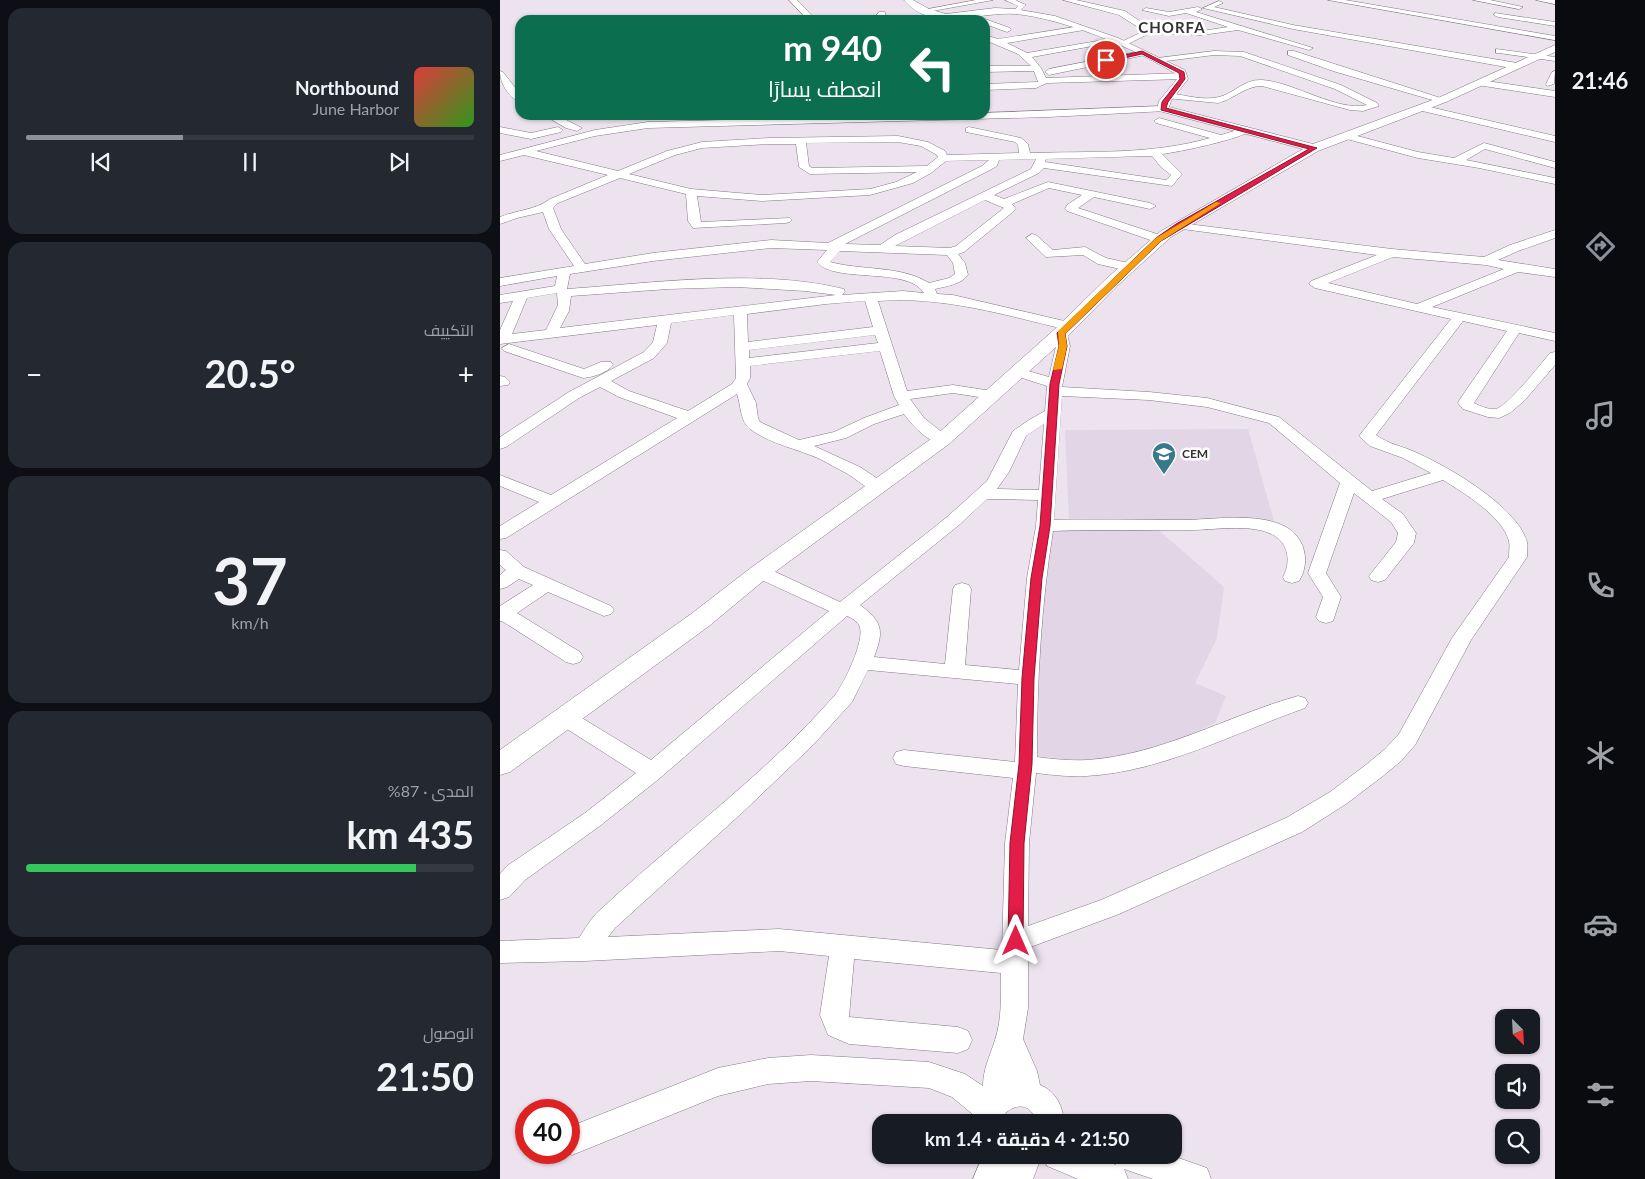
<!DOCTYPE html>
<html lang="ar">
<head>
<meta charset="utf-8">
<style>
	:root { --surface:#171b24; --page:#242831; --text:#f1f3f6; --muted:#9ea1a6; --line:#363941; --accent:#8c9099 }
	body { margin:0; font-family:Lato,Cairo,sans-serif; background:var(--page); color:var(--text); direction:rtl; height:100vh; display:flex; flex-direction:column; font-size:19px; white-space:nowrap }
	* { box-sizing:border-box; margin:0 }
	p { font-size:16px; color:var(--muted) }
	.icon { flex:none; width:28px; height:28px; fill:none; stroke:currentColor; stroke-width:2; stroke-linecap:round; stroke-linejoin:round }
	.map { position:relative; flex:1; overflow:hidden; direction:ltr }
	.details { display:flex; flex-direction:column; gap:8px; padding:8px; background:#0d0f14; width:500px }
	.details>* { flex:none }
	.banner { position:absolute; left:15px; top:15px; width:475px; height:105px; border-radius:15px; box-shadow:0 1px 4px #0004; direction:rtl; background:#0b6e4f; color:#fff; overflow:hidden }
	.needle { width:32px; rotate:156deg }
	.buttons { position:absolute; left:995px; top:1009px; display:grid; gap:10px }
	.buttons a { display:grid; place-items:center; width:45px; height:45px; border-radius:10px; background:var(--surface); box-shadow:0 1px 4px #0004; font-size:25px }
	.speed { position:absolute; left:15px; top:1099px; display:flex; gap:10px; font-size:25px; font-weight:700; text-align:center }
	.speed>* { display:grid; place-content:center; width:65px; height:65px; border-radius:50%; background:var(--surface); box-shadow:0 1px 4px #0004; line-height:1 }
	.speed .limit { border:8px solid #d22; background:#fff; color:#111 }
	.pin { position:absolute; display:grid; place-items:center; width:42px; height:42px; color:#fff; margin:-21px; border:2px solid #fff; border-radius:50%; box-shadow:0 1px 5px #0007 }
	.me { position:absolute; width:55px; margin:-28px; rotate:0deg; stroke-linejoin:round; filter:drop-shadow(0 0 4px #0008) }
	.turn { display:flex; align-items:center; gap:18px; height:105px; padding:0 25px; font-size:22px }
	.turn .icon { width:65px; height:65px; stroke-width:2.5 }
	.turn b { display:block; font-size:35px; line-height:42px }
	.big { font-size:38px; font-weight:700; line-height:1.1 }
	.details .card { flex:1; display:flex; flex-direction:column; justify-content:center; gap:8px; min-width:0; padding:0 18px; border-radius:15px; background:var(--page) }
	.details .dial { align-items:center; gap:0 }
	.dial b { font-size:65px; line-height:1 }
	.song { display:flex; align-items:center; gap:15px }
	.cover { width:60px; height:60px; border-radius:8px; background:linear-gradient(135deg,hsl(0 70% 55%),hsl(110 70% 35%)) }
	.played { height:5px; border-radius:2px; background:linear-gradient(90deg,var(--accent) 35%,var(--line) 35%) }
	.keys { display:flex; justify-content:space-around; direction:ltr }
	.heat { display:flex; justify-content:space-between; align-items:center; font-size:28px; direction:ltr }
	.charge { height:8px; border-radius:4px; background:linear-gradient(90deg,#34c759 87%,var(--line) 0) }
	.trip { position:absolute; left:372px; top:1114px; width:310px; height:50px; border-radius:15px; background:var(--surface); box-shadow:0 1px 4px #0004; font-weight:700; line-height:50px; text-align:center; direction:rtl }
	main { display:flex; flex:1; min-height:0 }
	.dock { display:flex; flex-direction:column; width:90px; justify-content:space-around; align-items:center; background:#090b0e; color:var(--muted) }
	.dock .icon { width:35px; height:35px }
	.dock .current { color:var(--accent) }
	.dock b { font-size:22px; color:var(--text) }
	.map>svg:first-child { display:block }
</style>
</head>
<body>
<main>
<nav class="dock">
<b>21:46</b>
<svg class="icon current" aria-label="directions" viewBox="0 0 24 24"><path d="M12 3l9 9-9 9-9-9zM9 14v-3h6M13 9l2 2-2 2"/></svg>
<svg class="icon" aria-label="music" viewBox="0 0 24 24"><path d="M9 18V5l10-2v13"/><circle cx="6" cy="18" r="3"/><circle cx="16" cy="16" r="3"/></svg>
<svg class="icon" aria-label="phone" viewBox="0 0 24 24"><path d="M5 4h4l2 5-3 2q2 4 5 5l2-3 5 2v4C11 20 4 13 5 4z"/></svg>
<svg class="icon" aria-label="climate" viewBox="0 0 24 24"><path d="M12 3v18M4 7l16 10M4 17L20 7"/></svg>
<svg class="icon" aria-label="car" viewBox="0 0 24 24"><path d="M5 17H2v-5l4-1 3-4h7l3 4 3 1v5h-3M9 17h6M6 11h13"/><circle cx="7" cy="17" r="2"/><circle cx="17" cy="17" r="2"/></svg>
<svg class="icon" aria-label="filters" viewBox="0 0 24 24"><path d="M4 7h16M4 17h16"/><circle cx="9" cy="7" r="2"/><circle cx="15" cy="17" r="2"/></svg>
</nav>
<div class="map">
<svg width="1055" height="1179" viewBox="0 0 1055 1179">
	<rect width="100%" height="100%" fill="#ede3ef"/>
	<g fill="#e2d5e6">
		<polygon points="748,429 774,521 569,521 565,430"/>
		<polygon points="655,527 724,587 717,638 695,683 726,696 715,723 680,739 594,763 538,756 542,534 556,528"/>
	</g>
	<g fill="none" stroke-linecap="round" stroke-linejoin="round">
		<g stroke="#827984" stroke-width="1">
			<g id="minor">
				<polygon points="289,0 297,0 316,20 308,20"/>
				<polygon points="476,0 493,0 427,12 423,10"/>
				<polygon points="505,0 515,0 526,5 517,14 513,12 518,6"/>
				<polygon points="563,0 576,0 625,11 651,29 702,31 728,27 686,13 669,16 642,10 646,8 669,12 698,7 702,9 696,12 813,48 809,50 738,30 702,35 650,33 624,46 620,44 621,42 644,31 619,15"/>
				<polygon points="828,0 845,0 1055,36 1055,40"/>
				<polygon points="973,0 990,0 1023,7 1019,9"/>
				<polygon points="1036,0 1055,0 1055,4"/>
				<polygon points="719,1 723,3 714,7 793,25 1017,63 1021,66 1017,69 793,29 703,8"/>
				<path d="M379 12H385V16L391 20C385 20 380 21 376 16Z"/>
				<polygon points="995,13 1055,22 1055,26 998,17 994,15"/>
				<polygon points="485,19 510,28 511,30 507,32 485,24 485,20 482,20"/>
				<polygon points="581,26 585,28 584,30 507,43 527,53 615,38 619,40 615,42 532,57 541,68 546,78 683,73 687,76 683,79 547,83 536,88 485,90 485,84 538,82 534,71 485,72 485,66 531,66 518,54 485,40 485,35 498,39"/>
				<polygon points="996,49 1055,57 1055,61 999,53 996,53"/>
				<polygon points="642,51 646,53 645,55 549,75 545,72 549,69"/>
				<path d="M714 51 744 52 841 85 877 103 879 106 863 111 850 110 762 86C745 86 734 99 718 103L666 98V94L669 93C684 95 704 101 719 97 735 93 744 79 762 80 794 82 837 112 867 105L835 89 740 56 714 55 658 62 654 60 658 58Z"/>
				<polygon points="788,51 794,51 947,100 942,103 939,102 833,71 788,55"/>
				<path d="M0 71 3 72 20 94V102C8 97 0 83 0 71Z"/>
				<polygon points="1055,71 1054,84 1047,86 1046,84 1052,72"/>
				<polygon points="980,80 1055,91 1055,97 977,85 976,83"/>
				<polygon points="921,105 1055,136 1055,142 918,110 918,106"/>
				<path d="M663 106 668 109 666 111 548 117 148 128 95 136 36 151 118 171 167 151 202 142 269 138 398 136 428 142 445 151 447 155 519 153 518 145 515 142 466 132V128L469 127 521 138 528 144 530 153C590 151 651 155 710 138L656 123 654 121 659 118 721 135 747 127 752 130C741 139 679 152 662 154L682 174 672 186 544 168 539 173 494 195 504 199 548 182 650 203 656 206 650 209 594 197 578 208 663 236 665 239 659 243 567 211 565 209 567 205 582 195 549 188 512 204 516 209 514 211 464 252 458 254 465 263 468 275C460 285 447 286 435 289L437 294 453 295 573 323 575 326 573 329 568 330C505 315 443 296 378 301L407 391 453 385 492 391 497 392 499 395 497 398 492 399 453 393 410 399 424 418 448 437 450 440 448 443C431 447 413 426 404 414L374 424 346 438 314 446 360 467 384 483 386 487 384 491C369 494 357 478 344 472 336 468 328 463 320 459 298 449 270 444 250 429 240 421 241 405 237 394L6 538 0 539V526L39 502 0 486V475L51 495 177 418 119 397 100 387 79 398 6 447 0 449V437L69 392 144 352 153 342 157 325 0 344V330L13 301 0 303V295L55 286 57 276 0 286V278L74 266 49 229 43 212 17 218 0 224V217C17 210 36 210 50 199L108 175 24 155 0 161V155L95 130 148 122 409 115H485V113ZM398 142 421 146 437 155 438 157 427 166 312 168 309 166 306 143ZM269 144H296L299 167 310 174 417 172 396 182 370 189 262 195 191 189 129 174 175 155 202 148ZM648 156H652L661 167 671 175 666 180 545 162 546 159ZM536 159 531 169 395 235 380 245 345 244 490 170 497 166 499 160ZM489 160 482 166 328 243 271 240 153 253 85 264 61 229 53 208 58 203 120 178 186 194 188 221 193 228 286 223 290 222 292 220 290 218 201 222 197 196 262 201 370 195 413 183 431 173 446 161ZM485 200 504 208 456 246 450 248 395 246ZM271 248 327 250 317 262C334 284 408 266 424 293L403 291 342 295 345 292 344 289C259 268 154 283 67 289L70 274 153 261ZM340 251 447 255 453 263 455 274 449 278 429 283C400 265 363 271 330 262ZM237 287 305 291 336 295 60 328 69 311 71 296 168 289ZM57 293 58 305 46 330 12 334 27 298ZM365 301 373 327 248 342 247 314 326 304ZM234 315 236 378 232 384 188 411 129 391 111 381 154 358 167 343 171 323ZM375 335 378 343 249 358V350ZM380 351 394 396 399 405 364 418 334 432 299 440 260 422 258 418 256 403 247 384 250 378V366Z"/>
				<polygon points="44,115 56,115 82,128 77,131 66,128"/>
				<polygon points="0,127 31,133 58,127 63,130 61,132 31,139 0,133"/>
				<polygon points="846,133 918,152 954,158 984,143 1055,162 1055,168 985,149 966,160 1055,178 1055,184 979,168 918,158 843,138 841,136"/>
				<path d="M679 223 892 249 984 257 1010 245 1055 230V238L1018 251 998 260 1055 269V277L1018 272 932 307 1055 333V341L1019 333 974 403C980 406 989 410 996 409 1009 405 1040 365 1050 353L1055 352V365L1025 400 1010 413 999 418 988 417 963 409 958 403 960 399 1007 331 963 321 876 435C888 444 902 446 915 452 947 466 1017 506 1027 542 1028 546 1027 552 1027 557L971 640 915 745 901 761 883 776 846 804 802 832 619 914 528 948V1008L523 1039 537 1071 540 1085C556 1091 563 1107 564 1122H536C531 1099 509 1104 499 1121L482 1122 452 1097 429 1088 311 1081 268 1084 218 1096 72 1155 67 1152H69V1127L218 1068 268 1058 311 1055 429 1062 465 1074 483 1086C483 1069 490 1056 495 1040 502 1019 501 995 501 973L354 959 349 1017 458 1027 468 1031 472 1040 468 1049 458 1053 349 1044 328 1035 320 1015 329 956 279 951 85 961 0 963V941L79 938C85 929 91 918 99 911 177 838 265 775 335 695 344 684 364 642 360 628 359 622 352 618 347 616L160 778 101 825 25 880 9 897 0 900V874L7 866 85 813 136 773 56 722 53 717 56 712 64 709 72 712 151 760 329 611 253 576 251 572 253 568 260 566 267 568 340 602 447 517 487 481 513 431 529 420 545 411 547 386 513 375 511 372 513 369 518 368 549 377 556 346 554 333 556 330H566L570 346 562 387 649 392 707 398 779 417 872 491 931 473 903 458 870 446 859 436 951 319 815 288 809 284 811 281 877 255 675 228 673 226ZM893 257 986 265 1004 269 917 304 828 283ZM562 396 649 400 707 407 769 423 840 483 808 573 823 597 816 617 819 621 826 623 833 621 841 597 826 573 854 493 891 522 898 533 896 542 869 576 871 580 878 582 885 580 914 543 916 533 903 514 882 499 943 480C964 493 1002 516 1009 541 1010 546 1009 552 1009 557L952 638 899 734 885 749 867 764 830 792 786 818 601 900 528 926 529 843 536 773C553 775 569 777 586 776 662 772 734 733 805 708L808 703 805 698 798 696C727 716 661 755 587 760 570 761 553 759 537 757 537 681 541 606 553 531 599 529 644 531 690 530 713 530 748 524 769 533 788 540 792 561 783 577L785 581 792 583 799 581C811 562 805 536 784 526 756 512 711 520 681 520 639 520 596 519 554 520ZM544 424 539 490 497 489 509 472 526 436ZM487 499 538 500 536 526 527 578 519 670 465 665 471 589 469 585 462 583 455 585 453 589 445 664 374 657C384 631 383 622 360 605L459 525ZM368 670 518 684 515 762 404 750 396 752 393 758 396 764 404 766 513 778 505 843 502 950 279 929 108 937 115 928 244 811 313 745 352 702Z"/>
				<polygon points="532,234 536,235 553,250 585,247 606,258 633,264 635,267 629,271 598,264 583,255 546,257 526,238"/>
				<path d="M9 344 84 369 101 362H111L113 365C107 373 93 377 83 378L4 351 2 348Z"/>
				<polygon points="0,376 5,377 10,382 8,385 0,386"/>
				<polygon points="0,550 6,551 24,567 111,606 114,610 111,614 104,616 48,592 17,613 80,652 83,657 80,662 73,664 66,662 2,621 0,621 0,606 33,585 19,579 7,587 0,589 0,575 6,570 0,565"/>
				<polygon points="483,1155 542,1155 533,1179 473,1179"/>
				<polygon points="543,1155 593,1155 616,1165 612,1155 670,1155 707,1168 711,1179 653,1179 624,1169 628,1179 578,1179 547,1166"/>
			</g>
		</g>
		<g stroke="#827984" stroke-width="1">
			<path id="major" d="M404 0H413L429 9 446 14 495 8 515 9 555 16 618 38 685 70 688 79 671 101 669 107 813 144 938 98 1055 45V52L946 102 818 151 671 237 618 285 567 337 449 444 268 577 209 626 10 772 0 775V750L191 614 252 567 435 436 555 329 606 279 661 231 803 149 659 111 657 109 659 101 677 79 676 74C634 48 565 19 516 14 479 11 432 34 404 0Z"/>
		</g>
		<use href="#minor" fill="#fff" fill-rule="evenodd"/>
		<use href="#major" fill="#fff" fill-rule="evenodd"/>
	</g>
	<polygon fill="#e11d48" stroke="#92132f" points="642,51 684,72 685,79 668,102 666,108 817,148 661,241 565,334 567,346 559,384 550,526 542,578 534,678 532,764 524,843 523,941 521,946 516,948 510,946 508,941 510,843 519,764 522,678 531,578 540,526 550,384 559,346 557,333 656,238 676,224 809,149 661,110 662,102 680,79 679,73 642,54 606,62 603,60"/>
	<polygon fill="#f59e0b" points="716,202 721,203 661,241 565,334 567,346 562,369 554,370 553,369 559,346 558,331 656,238"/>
	<defs>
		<g id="school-pin" transform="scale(1.25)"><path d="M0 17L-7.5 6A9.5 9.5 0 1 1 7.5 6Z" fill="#39798d" stroke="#fff"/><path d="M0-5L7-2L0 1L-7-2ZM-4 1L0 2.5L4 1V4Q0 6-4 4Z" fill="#fff"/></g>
	</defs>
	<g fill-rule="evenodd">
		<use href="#school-pin" x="664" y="454"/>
	</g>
	<g text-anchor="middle" stroke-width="5" stroke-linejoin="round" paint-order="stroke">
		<g font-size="12" font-weight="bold" fill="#343034" stroke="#fff" text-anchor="start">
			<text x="682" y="458">CEM</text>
		</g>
		<g font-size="15" font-weight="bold" letter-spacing="1" fill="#343034" stroke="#fff">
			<text x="672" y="33">CHORFA</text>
		</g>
	</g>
</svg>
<div class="buttons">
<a><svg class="needle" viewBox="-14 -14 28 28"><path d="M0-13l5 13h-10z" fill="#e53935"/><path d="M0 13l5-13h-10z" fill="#9ea1a6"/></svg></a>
<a><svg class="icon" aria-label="sound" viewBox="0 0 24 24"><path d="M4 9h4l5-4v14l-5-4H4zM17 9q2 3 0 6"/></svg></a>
<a><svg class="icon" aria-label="search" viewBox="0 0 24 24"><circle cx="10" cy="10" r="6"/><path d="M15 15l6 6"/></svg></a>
</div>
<div class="speed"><div class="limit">40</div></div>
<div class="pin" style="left:606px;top:60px;background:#d93025"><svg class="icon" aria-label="arrive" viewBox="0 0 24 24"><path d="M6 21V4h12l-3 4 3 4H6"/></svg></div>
<svg class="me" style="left:516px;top:941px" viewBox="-20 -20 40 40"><path d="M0-17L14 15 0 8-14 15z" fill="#e11d48" stroke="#fff" stroke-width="4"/></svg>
<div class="trip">21:50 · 4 دقيقة · 1.4 km</div>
<div class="banner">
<div class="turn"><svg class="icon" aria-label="left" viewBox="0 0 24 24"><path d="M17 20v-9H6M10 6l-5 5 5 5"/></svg><div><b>940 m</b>انعطف يسارًا</div></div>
</div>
</div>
<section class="details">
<div class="card">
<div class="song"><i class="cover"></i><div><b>Northbound</b><p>June Harbor</p></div></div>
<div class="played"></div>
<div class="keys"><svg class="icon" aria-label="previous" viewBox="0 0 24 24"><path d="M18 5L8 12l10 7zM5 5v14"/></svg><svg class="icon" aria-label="pause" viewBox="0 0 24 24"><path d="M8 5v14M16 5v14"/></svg><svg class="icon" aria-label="next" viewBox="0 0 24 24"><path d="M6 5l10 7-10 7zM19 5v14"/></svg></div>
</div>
<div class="card"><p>التكييف</p>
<div class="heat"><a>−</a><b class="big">20.5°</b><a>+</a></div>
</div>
<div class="card dial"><b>37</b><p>km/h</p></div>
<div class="card"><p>المدى · 87%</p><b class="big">435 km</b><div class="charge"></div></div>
<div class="card"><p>الوصول</p><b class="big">21:50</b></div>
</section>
</main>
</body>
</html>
